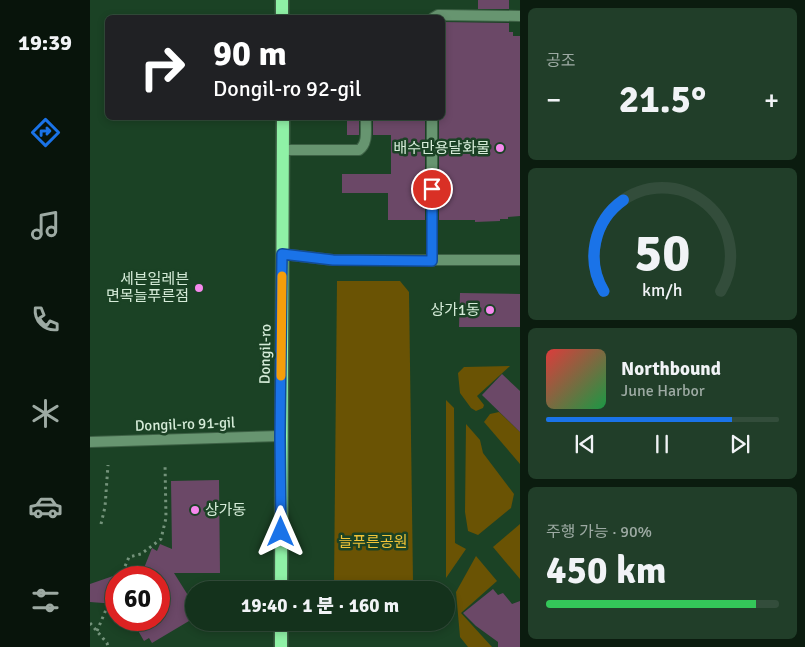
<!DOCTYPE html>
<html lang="ko">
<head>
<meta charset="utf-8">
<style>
	:root { --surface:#14321c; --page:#213e29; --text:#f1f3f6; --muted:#9daaa3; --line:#334d3b; --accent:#1a73e8 }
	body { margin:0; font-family:Signika,"Noto Sans KR",sans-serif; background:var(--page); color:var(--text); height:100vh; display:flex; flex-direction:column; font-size:19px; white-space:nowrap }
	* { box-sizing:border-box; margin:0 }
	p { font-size:16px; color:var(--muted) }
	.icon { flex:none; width:28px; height:28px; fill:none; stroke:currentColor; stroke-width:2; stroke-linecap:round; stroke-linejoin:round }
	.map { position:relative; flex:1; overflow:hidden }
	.details { display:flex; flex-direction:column; gap:8px; padding:8px; background:#0b1c0f; width:285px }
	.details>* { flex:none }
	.hud { position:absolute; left:15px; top:15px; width:340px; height:105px; border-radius:8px; box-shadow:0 2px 8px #0003,0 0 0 1px var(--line); background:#202124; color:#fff; overflow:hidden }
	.speed { position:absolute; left:15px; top:566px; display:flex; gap:10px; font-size:25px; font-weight:700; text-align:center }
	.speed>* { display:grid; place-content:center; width:65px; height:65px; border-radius:50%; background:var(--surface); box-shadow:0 2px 8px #0003,0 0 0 1px var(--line); line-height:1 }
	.speed .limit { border:8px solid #d22; background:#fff; color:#111 }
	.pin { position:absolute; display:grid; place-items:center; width:42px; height:42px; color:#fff; margin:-21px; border:2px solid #fff; border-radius:50%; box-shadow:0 1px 5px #0007 }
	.me { position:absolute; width:55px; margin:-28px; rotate:0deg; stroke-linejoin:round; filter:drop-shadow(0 0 4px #0008) }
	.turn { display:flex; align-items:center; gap:18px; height:105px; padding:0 25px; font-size:22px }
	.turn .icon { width:65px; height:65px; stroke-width:2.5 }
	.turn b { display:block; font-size:35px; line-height:42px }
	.big { font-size:38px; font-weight:800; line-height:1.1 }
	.details .widget { flex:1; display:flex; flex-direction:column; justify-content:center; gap:8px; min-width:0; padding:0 18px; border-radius:8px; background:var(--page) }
	.details .dial { align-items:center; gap:0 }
	.dial svg { height:130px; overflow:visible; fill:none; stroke:var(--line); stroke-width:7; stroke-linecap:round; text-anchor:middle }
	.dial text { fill:var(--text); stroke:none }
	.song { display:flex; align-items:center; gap:15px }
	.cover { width:60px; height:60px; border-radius:8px; background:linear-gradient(135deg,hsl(0 70% 55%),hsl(140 70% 35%)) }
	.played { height:5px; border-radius:2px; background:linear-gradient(90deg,var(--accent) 80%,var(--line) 80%) }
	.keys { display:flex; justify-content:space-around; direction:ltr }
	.heat { display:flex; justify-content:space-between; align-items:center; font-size:28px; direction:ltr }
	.charge { height:8px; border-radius:4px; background:linear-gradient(90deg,#34c759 90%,var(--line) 0) }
	.trip { position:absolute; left:95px; top:581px; width:270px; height:50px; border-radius:25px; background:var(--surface); box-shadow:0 2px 8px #0003,0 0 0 1px var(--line); font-weight:800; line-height:50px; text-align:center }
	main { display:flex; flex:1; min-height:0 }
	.menu { display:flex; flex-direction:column; width:90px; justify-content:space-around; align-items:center; background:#08140b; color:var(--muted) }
	.menu .icon { width:35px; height:35px }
	.menu .active { color:var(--accent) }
	.menu b { font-size:22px; color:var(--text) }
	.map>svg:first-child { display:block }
</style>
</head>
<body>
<main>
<nav class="menu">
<b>19:39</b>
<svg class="icon active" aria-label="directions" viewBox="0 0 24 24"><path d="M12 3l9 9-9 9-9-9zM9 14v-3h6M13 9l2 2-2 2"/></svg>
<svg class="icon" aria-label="music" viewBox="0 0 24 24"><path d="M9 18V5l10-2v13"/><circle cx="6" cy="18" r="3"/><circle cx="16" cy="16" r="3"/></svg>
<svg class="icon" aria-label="phone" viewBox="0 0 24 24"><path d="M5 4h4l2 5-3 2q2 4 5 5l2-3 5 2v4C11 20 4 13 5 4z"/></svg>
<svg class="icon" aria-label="climate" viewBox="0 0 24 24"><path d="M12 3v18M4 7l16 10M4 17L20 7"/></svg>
<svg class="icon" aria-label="car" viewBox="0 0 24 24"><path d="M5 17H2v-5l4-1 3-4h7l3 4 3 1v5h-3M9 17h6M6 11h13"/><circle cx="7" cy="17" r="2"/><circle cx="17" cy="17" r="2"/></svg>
<svg class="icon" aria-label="filters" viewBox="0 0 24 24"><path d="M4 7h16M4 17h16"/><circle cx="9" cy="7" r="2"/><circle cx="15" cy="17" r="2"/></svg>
</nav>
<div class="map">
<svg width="430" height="647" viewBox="0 0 430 647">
	<rect width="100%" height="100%" fill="#1b4225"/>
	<g fill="#6a5304">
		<polygon points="247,281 310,281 319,292 323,581 244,583"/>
		<polygon points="420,366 387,396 394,405 393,408 386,411 381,408 370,393 368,373 374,367"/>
		<polygon points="356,400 364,408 365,543 376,549 356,578"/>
		<polygon points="409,412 430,432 430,464 394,422 400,414"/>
		<polygon points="376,424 390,440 393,453 424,494 421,508 388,535 378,531 375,512"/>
		<polygon points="430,524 430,579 403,547"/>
		<polygon points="386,556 407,581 371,613 402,647 378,647 370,637 366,592"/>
	</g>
	<g fill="#6b4867">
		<rect x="388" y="0" width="31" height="9"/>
		<polygon points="352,22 419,23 419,32 423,32 423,36 430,36 430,216 418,217 418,219 410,219 410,221 385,222 385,220 349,220 349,118 352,118"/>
		<rect x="257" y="118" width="12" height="17"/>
		<polygon points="283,118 335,118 335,220 298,220 298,193 252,193 252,174 301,174 301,135 283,135"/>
		<polygon points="370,293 430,294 430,327 369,327"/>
		<polygon points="412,374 430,391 430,432 392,395"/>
		<polygon points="129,480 130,573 84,573 104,605 104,618 62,643 59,638 54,641 42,620 69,620 69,578 50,578 62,548 67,551 70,544 82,549 81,481"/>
		<polygon points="26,575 26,604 0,602 0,584"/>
		<polygon points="403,589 408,595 413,593 422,604 430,601 430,647 408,647 408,642 386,626 373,613"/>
	</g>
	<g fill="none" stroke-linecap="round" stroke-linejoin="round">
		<g stroke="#3d6145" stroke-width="12">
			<g id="service">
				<polyline points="343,18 348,15 430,16"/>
				<polyline points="342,118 342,261"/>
				<path d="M193 150H269C279 143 275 128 276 118"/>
			</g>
		</g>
		<g stroke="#3d6145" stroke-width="12">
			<g id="minor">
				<polyline points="192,254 243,260 430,260"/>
				<polyline points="0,442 191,436"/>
			</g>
		</g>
		<g stroke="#3d6145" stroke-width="15">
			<g id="primary">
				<polyline points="192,0 192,18"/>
				<path d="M191 590C191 432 193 275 193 118"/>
				<polyline points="191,622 191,647"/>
			</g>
		</g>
		<g stroke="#74937b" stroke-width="3" stroke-dasharray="2.5 4" stroke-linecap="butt">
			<polyline points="11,524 15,507 18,465"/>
			<polyline points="30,578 39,557 51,554 71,539 76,518 75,464"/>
			<polyline points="0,623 17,643 18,647"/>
			<polyline points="7,631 26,586"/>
		</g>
		<use href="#service" stroke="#679570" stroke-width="10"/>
		<use href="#minor" stroke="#679570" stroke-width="10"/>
		<use href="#primary" stroke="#8ff1a6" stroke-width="12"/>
	</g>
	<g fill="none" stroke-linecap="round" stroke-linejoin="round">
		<g stroke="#114b97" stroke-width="12">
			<polyline id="route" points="191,532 190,436 192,254 243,260 342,261 342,189"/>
		</g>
		<use href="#route" stroke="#1a73e8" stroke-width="9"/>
		<polyline stroke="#f59e0b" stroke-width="9" points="191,376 192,276"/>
	</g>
	<g fill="#f689ed" stroke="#1b4225" stroke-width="2">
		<circle cx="410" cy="148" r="5"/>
		<circle cx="109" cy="288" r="5"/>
		<circle cx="400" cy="310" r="5"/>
		<circle cx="105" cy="510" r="5"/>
	</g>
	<g text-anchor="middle" stroke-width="5" stroke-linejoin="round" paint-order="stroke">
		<g font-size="15" fill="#d6ecd9" stroke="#1b4225" text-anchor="end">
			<text x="400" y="153">배수만용달화물</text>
			<text x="99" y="284">세븐일레븐<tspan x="99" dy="17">면목늘푸른점</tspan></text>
			<text x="390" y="315">상가1동</text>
			<text x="115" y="515" text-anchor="start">상가동</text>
		</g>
		<g font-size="15" fill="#d6ecd9" stroke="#1b4225">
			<text transform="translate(175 354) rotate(-89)" y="5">Dongil-ro</text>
			<text transform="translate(95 424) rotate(-2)" y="5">Dongil-ro 91-gil</text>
		</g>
		<g font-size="15" fill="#f1c438" stroke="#1b4225">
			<text x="283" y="547">늘푸른공원</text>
		</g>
	</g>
</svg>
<div class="speed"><div class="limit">60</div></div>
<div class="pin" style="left:342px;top:189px;background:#d93025"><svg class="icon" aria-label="arrive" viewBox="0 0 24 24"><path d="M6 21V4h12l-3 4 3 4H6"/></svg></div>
<svg class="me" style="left:191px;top:532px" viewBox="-20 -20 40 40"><path d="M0-17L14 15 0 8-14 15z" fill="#1a73e8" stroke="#fff" stroke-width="4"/></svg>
<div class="trip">19:40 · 1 분 · 160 m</div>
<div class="hud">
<div class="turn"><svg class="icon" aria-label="right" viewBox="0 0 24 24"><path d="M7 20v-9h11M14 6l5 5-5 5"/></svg><div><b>90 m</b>Dongil-ro 92-gil</div></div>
</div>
</div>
<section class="details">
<div class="widget"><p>공조</p>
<div class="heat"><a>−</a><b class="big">21.5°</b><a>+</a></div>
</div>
<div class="widget dial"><svg viewBox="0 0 100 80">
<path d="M14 69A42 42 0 1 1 86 69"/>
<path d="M14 69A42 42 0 0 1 26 13" stroke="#1a73e8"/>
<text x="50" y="56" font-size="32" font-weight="700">50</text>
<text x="50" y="72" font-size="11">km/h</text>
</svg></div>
<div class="widget">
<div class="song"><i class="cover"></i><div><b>Northbound</b><p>June Harbor</p></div></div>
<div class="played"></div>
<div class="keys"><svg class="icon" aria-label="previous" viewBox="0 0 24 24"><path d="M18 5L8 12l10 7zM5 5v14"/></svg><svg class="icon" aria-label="pause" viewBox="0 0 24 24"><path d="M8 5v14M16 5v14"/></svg><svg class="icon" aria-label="next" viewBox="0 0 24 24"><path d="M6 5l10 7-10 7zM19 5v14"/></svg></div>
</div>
<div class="widget"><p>주행 가능 · 90%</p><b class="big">450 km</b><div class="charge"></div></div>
</section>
</main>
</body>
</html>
